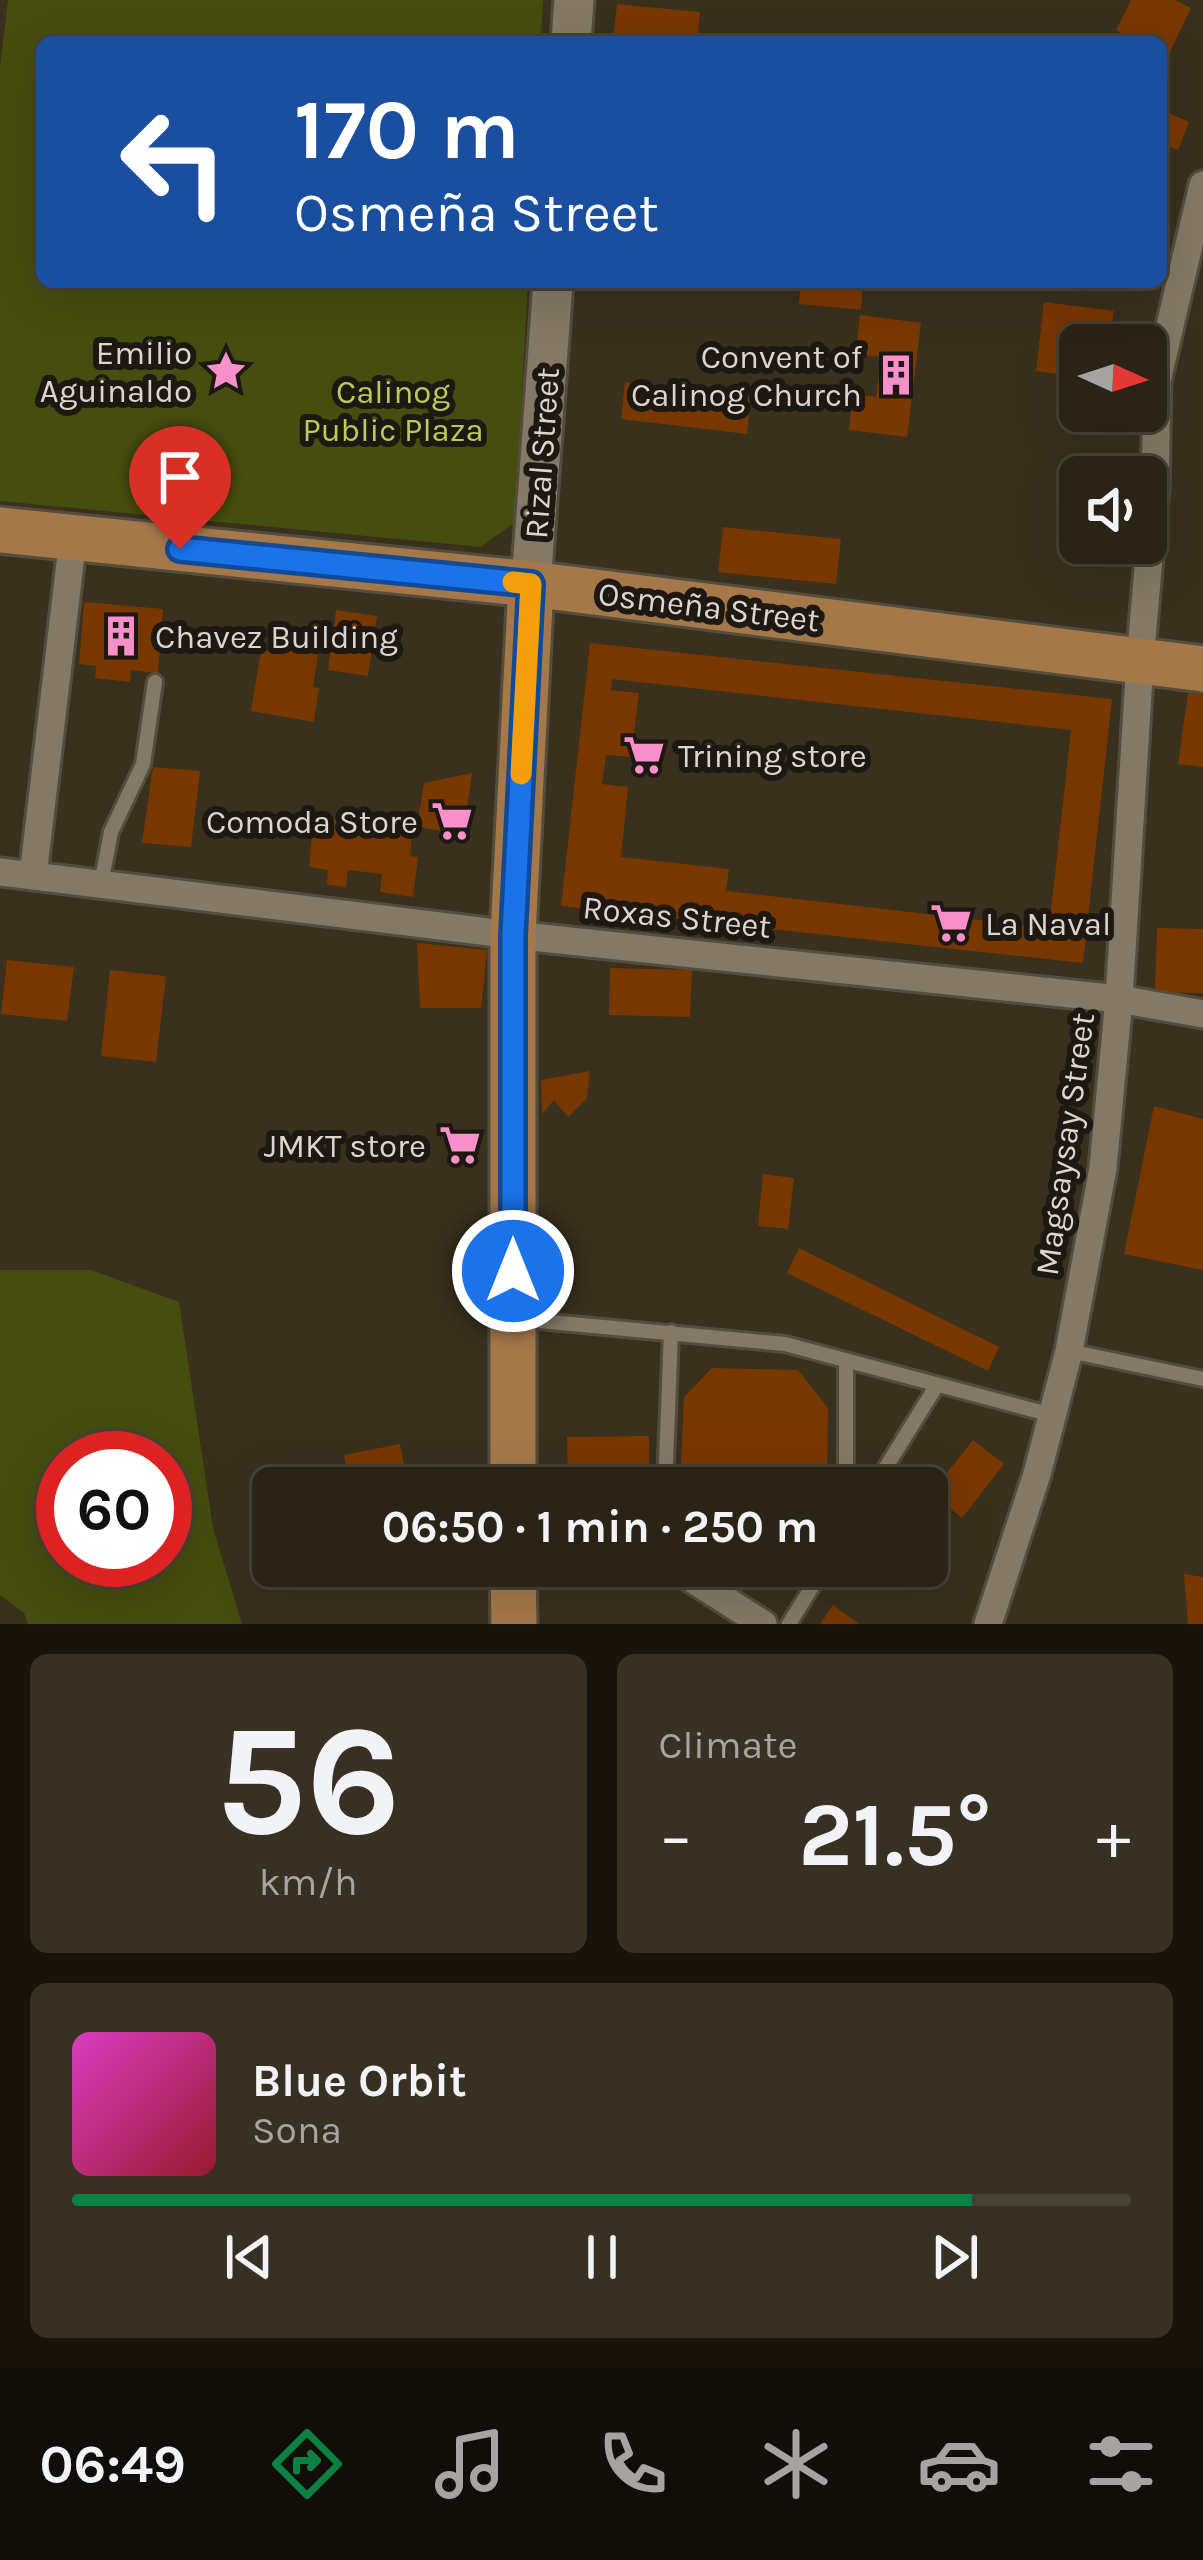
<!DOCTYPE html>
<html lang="en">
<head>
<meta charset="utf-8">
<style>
	:root { --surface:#2b2416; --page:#373023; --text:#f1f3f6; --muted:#a6a4a1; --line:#474135; --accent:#0b8043 }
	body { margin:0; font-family:Karla,sans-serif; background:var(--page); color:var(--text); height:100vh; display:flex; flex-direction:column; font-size:45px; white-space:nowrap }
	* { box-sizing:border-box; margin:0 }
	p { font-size:39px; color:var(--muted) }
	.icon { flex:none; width:66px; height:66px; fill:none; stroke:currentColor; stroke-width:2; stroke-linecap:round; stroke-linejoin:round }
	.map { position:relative; height:1624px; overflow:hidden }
	.panel { display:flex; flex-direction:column; gap:30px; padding:30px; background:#18140c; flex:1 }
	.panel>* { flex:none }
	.guide { position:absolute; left:36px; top:36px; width:1131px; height:252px; border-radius:18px; box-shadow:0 12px 48px #0002,0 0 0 3px var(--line); background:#1a4fa0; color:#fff; overflow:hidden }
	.needle { width:78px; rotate:93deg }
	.fabs { position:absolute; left:1059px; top:324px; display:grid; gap:24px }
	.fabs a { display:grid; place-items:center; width:108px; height:108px; border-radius:18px; background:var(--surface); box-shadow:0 12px 48px #0002,0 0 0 3px var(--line); font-size:60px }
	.speed { position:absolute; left:36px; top:1431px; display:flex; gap:24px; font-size:60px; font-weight:700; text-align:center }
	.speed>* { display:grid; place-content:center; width:156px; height:156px; border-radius:50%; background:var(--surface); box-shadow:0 12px 48px #0002,0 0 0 3px var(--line); line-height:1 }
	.speed .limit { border:18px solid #d22; background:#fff; color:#111 }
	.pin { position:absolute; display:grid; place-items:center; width:102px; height:102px; color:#fff; margin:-123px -51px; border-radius:50% 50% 50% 0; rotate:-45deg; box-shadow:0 0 12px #0007 }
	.pin .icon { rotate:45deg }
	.me { position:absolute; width:132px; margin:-66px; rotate:0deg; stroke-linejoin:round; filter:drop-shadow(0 0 9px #0008) }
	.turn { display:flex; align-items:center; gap:42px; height:252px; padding:0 60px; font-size:54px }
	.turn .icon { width:156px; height:156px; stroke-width:2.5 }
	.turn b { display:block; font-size:84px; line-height:102px }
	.big { font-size:90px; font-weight:700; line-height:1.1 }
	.panel .widget { flex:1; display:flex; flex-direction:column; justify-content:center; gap:18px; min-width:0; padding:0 42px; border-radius:18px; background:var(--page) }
	.panel .dial { align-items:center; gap:0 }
	.dial b { font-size:156px; line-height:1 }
	.song { display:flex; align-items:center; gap:36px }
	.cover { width:144px; height:144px; border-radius:18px; background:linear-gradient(135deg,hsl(310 70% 55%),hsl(350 70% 35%)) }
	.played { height:12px; border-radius:6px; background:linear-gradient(90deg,var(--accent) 85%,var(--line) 85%) }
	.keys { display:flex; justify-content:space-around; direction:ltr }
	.heat { display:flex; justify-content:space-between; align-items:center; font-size:66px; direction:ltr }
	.panel .tiles { flex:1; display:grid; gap:30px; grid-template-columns:1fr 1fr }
	.widget:last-child { grid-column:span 2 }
	.trip { position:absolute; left:252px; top:1467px; width:696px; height:120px; border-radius:18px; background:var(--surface); box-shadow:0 12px 48px #0002,0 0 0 3px var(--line); font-weight:700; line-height:120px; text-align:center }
	.dock { display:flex; height:192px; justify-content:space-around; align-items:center; background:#110e09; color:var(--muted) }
	.dock .icon { width:84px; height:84px }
	.dock .on { color:var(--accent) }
	.dock b { font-size:54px; color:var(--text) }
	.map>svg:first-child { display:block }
</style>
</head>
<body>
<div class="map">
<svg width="1203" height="1624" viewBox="0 0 1203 1624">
	<rect width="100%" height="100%" fill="#39301e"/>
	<g fill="#454d0f" fill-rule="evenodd">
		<polygon points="8,0 543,0 541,42 42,42 42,282 528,282 515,522 481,547 0,501 0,66"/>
		<path d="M0 1270H91L179 1302 213 1528 242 1624H28L24 1613 0 1595ZM165 1458V1560H63V1458Z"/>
	</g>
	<g fill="#793700" fill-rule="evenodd">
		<polygon points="1131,0 1175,0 1191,8 1168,56 1161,52 1161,42 1140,42 1116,30"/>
		<polygon points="617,4 700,12 697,42 613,42"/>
		<polygon points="1161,110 1189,122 1178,150 1161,143"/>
		<polygon points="801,282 863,282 861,310 799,304"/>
		<polygon points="1044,302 1114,311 1110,345 1080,345 1080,377 1036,371"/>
		<polygon points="860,315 921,323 907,437 849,430 853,394 876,397 881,357 856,354"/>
		<polygon points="625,382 751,396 747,434 621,419"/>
		<polygon points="723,527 841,539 836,584 718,572"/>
		<polygon points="84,602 163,609 158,673 131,670 130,682 95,678 96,666 79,664"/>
		<polygon points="336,610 377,616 368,676 328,670"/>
		<polygon points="280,628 321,635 313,687 319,688 314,722 251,711 261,650 276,652"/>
		<path d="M590 643 1112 699 1083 963 561 906ZM612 679 1071 730 1049 928 726 891 729 869 621 857 628 787 602 784 606 755 631 757 639 693 611 690Z"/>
		<polygon points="1188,693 1203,695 1203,767 1178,764"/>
		<polygon points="153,767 200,771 191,847 142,843"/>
		<polygon points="472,773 463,834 417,827 424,783"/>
		<polygon points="314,817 413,828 410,856 418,857 413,897 380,892 382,874 348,870 346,887 327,885 328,870 309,867"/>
		<polygon points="1157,928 1203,929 1203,993 1155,992"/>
		<polygon points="417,943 487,950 481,1008 420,1008"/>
		<polygon points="7,960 74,967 67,1021 1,1014"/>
		<polygon points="610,968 692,970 690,1017 609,1015"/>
		<polygon points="110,970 166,976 156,1062 101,1056"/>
		<polygon points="590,1071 587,1098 568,1117 554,1100 542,1114 541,1080"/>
		<polygon points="1154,1106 1203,1119 1203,1270 1124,1254"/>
		<polygon points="763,1174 794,1178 788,1229 758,1226"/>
		<polygon points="799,1248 999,1347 988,1371 787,1273"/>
		<polygon points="712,1368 798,1370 828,1408 827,1488 680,1488 684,1397"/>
		<polygon points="649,1436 649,1488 568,1488 567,1437"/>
		<polygon points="973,1440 1004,1464 962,1518 931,1493"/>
		<polygon points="400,1444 407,1481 370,1488 350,1488 344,1455"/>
		<polygon points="1184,1574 1203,1577 1203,1624 1188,1624"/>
		<polygon points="833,1605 859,1624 820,1624"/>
	</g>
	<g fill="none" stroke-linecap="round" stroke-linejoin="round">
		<g stroke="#544d3e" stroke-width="20">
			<g id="lane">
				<polyline points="101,884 111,832 143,764 155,682"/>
				<polyline points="518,1319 785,1344 1052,1415"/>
				<polyline points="1069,1351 1203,1379"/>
				<polyline points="665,1488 671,1332"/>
				<polyline points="846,1488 846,1361"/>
				<polyline points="873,1488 937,1385"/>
				<polyline points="789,1624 825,1566"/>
			</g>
		</g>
		<g stroke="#544d3e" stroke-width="33">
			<g id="street">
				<polyline points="0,872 513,935 1119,999 1203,1014"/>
				<polyline points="33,876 73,538"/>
				<polyline points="672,1566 763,1624"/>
				<polyline points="988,1624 1037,1474 1069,1351 1103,1168 1119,999 1140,661 1155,489 1157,381 1203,185"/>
			</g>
		</g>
		<g stroke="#544d3e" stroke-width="45">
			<g id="secondary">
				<polyline points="571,42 574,0"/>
				<polyline points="531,584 553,282"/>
			</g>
		</g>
		<g stroke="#544d3e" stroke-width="51">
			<g id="primary">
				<polyline points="0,530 531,584 1203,669"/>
				<polyline points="513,1488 513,935 531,584"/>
				<polyline points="513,1566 514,1624"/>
			</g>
		</g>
		<use href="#lane" stroke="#847966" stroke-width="14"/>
		<use href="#street" stroke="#847966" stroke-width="27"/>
		<use href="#secondary" stroke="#847966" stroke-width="39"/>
		<use href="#primary" stroke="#a47849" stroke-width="45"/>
	</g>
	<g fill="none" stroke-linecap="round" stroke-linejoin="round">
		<g stroke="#114b97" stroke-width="30">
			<polyline id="route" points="180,549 531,584 513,935 513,1271"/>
		</g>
		<use href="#route" stroke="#1a73e8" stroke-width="21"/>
		<polyline stroke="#f59e0b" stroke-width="21" points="513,582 531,584 521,774"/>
	</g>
	<defs>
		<g id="sight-bare" transform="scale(3.24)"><path d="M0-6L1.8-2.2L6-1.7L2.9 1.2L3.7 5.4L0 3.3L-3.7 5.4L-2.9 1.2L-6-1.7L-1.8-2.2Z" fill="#f990ca" stroke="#1d1811" stroke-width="2.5" paint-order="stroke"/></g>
		<g id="building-bare" transform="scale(3.24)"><path d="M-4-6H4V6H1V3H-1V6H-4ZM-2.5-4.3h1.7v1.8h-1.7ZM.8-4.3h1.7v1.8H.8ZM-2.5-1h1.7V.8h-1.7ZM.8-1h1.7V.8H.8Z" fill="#f990ca" stroke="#1d1811" stroke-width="2.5" paint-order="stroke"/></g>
		<g id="supermarket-bare" transform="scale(3.24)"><path d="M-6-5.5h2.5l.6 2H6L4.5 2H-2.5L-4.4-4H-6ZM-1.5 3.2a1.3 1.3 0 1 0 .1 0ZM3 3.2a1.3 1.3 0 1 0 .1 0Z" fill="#f990ca" stroke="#1d1811" stroke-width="2.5" paint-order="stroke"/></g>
	</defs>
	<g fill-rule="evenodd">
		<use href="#sight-bare" x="226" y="371"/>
		<use href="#building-bare" x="896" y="375"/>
		<use href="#building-bare" x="121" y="636"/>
		<use href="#supermarket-bare" x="644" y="755"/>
		<use href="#supermarket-bare" x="452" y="821"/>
		<use href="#supermarket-bare" x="951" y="923"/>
		<use href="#supermarket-bare" x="460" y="1145"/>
	</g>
	<g text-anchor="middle" stroke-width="12" stroke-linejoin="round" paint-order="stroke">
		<g font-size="33" fill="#dbd6cb" stroke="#1d1811" text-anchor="end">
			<text x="192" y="364">Emilio<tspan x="192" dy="38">Aguinaldo</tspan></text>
			<text x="862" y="368">Convent of<tspan x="862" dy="38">Calinog Church</tspan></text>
			<text x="155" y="648" text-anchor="start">Chavez Building</text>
			<text x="678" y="767" text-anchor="start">Trining store</text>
			<text x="418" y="833">Comoda Store</text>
			<text x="985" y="935" text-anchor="start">La Naval</text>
			<text x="426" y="1157">JMKT store</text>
		</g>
		<g font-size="33" fill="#bbca59" stroke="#1d1811">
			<text x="393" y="403">Calinog<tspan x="393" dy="38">Public Plaza</tspan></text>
		</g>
		<g font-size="33" fill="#dbd6cb" stroke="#1d1811">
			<text transform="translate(541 453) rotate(-86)" y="12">Rizal Street</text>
			<text transform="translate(709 606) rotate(7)" y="12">Osmeña Street</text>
			<text transform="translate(677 916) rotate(6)" y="12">Roxas Street</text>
			<text transform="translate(1064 1144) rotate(-82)" y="12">Magsaysay Street</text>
		</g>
	</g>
</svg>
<div class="fabs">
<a><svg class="needle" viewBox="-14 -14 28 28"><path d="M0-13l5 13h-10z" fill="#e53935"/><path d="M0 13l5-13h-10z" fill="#a6a4a1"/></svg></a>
<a><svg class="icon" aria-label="sound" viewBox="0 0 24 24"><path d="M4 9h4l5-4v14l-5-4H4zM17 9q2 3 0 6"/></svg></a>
</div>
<div class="speed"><div class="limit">60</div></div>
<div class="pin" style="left:180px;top:549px;background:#d93025"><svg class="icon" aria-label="arrive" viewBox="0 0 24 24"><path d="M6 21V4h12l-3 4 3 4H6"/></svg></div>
<svg class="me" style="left:513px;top:1271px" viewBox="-20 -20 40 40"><circle r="17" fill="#1a73e8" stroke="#fff" stroke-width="3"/><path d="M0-11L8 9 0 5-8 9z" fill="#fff"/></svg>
<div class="trip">06:50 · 1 min · 250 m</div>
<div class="guide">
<div class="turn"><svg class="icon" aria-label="left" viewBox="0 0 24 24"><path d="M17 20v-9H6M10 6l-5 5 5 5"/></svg><div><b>170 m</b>Osmeña Street</div></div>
</div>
</div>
<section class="panel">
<div class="tiles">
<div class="widget dial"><b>56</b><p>km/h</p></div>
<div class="widget"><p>Climate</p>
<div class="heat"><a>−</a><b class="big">21.5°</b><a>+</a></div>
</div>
<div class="widget">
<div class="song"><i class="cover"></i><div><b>Blue Orbit</b><p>Sona</p></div></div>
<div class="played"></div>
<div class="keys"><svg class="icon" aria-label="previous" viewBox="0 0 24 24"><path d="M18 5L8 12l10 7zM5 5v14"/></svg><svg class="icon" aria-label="pause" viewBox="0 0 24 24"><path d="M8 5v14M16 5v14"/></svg><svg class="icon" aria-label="next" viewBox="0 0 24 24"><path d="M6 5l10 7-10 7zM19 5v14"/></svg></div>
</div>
</div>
</section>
<nav class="dock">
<b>06:49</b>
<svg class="icon on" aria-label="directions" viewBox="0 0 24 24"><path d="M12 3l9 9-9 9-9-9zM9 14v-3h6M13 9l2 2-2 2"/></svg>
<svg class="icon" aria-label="music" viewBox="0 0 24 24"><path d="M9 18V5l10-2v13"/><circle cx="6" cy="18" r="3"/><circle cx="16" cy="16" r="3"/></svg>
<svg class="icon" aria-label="phone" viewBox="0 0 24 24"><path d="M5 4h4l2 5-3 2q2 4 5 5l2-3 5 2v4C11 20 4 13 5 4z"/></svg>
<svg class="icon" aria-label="climate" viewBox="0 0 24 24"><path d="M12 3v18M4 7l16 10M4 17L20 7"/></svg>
<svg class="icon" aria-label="car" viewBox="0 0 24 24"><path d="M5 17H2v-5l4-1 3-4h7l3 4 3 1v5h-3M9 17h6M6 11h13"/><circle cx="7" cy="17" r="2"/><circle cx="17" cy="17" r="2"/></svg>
<svg class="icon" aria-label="filters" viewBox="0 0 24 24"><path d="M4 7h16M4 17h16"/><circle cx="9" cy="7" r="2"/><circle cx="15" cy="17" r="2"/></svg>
</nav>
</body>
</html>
